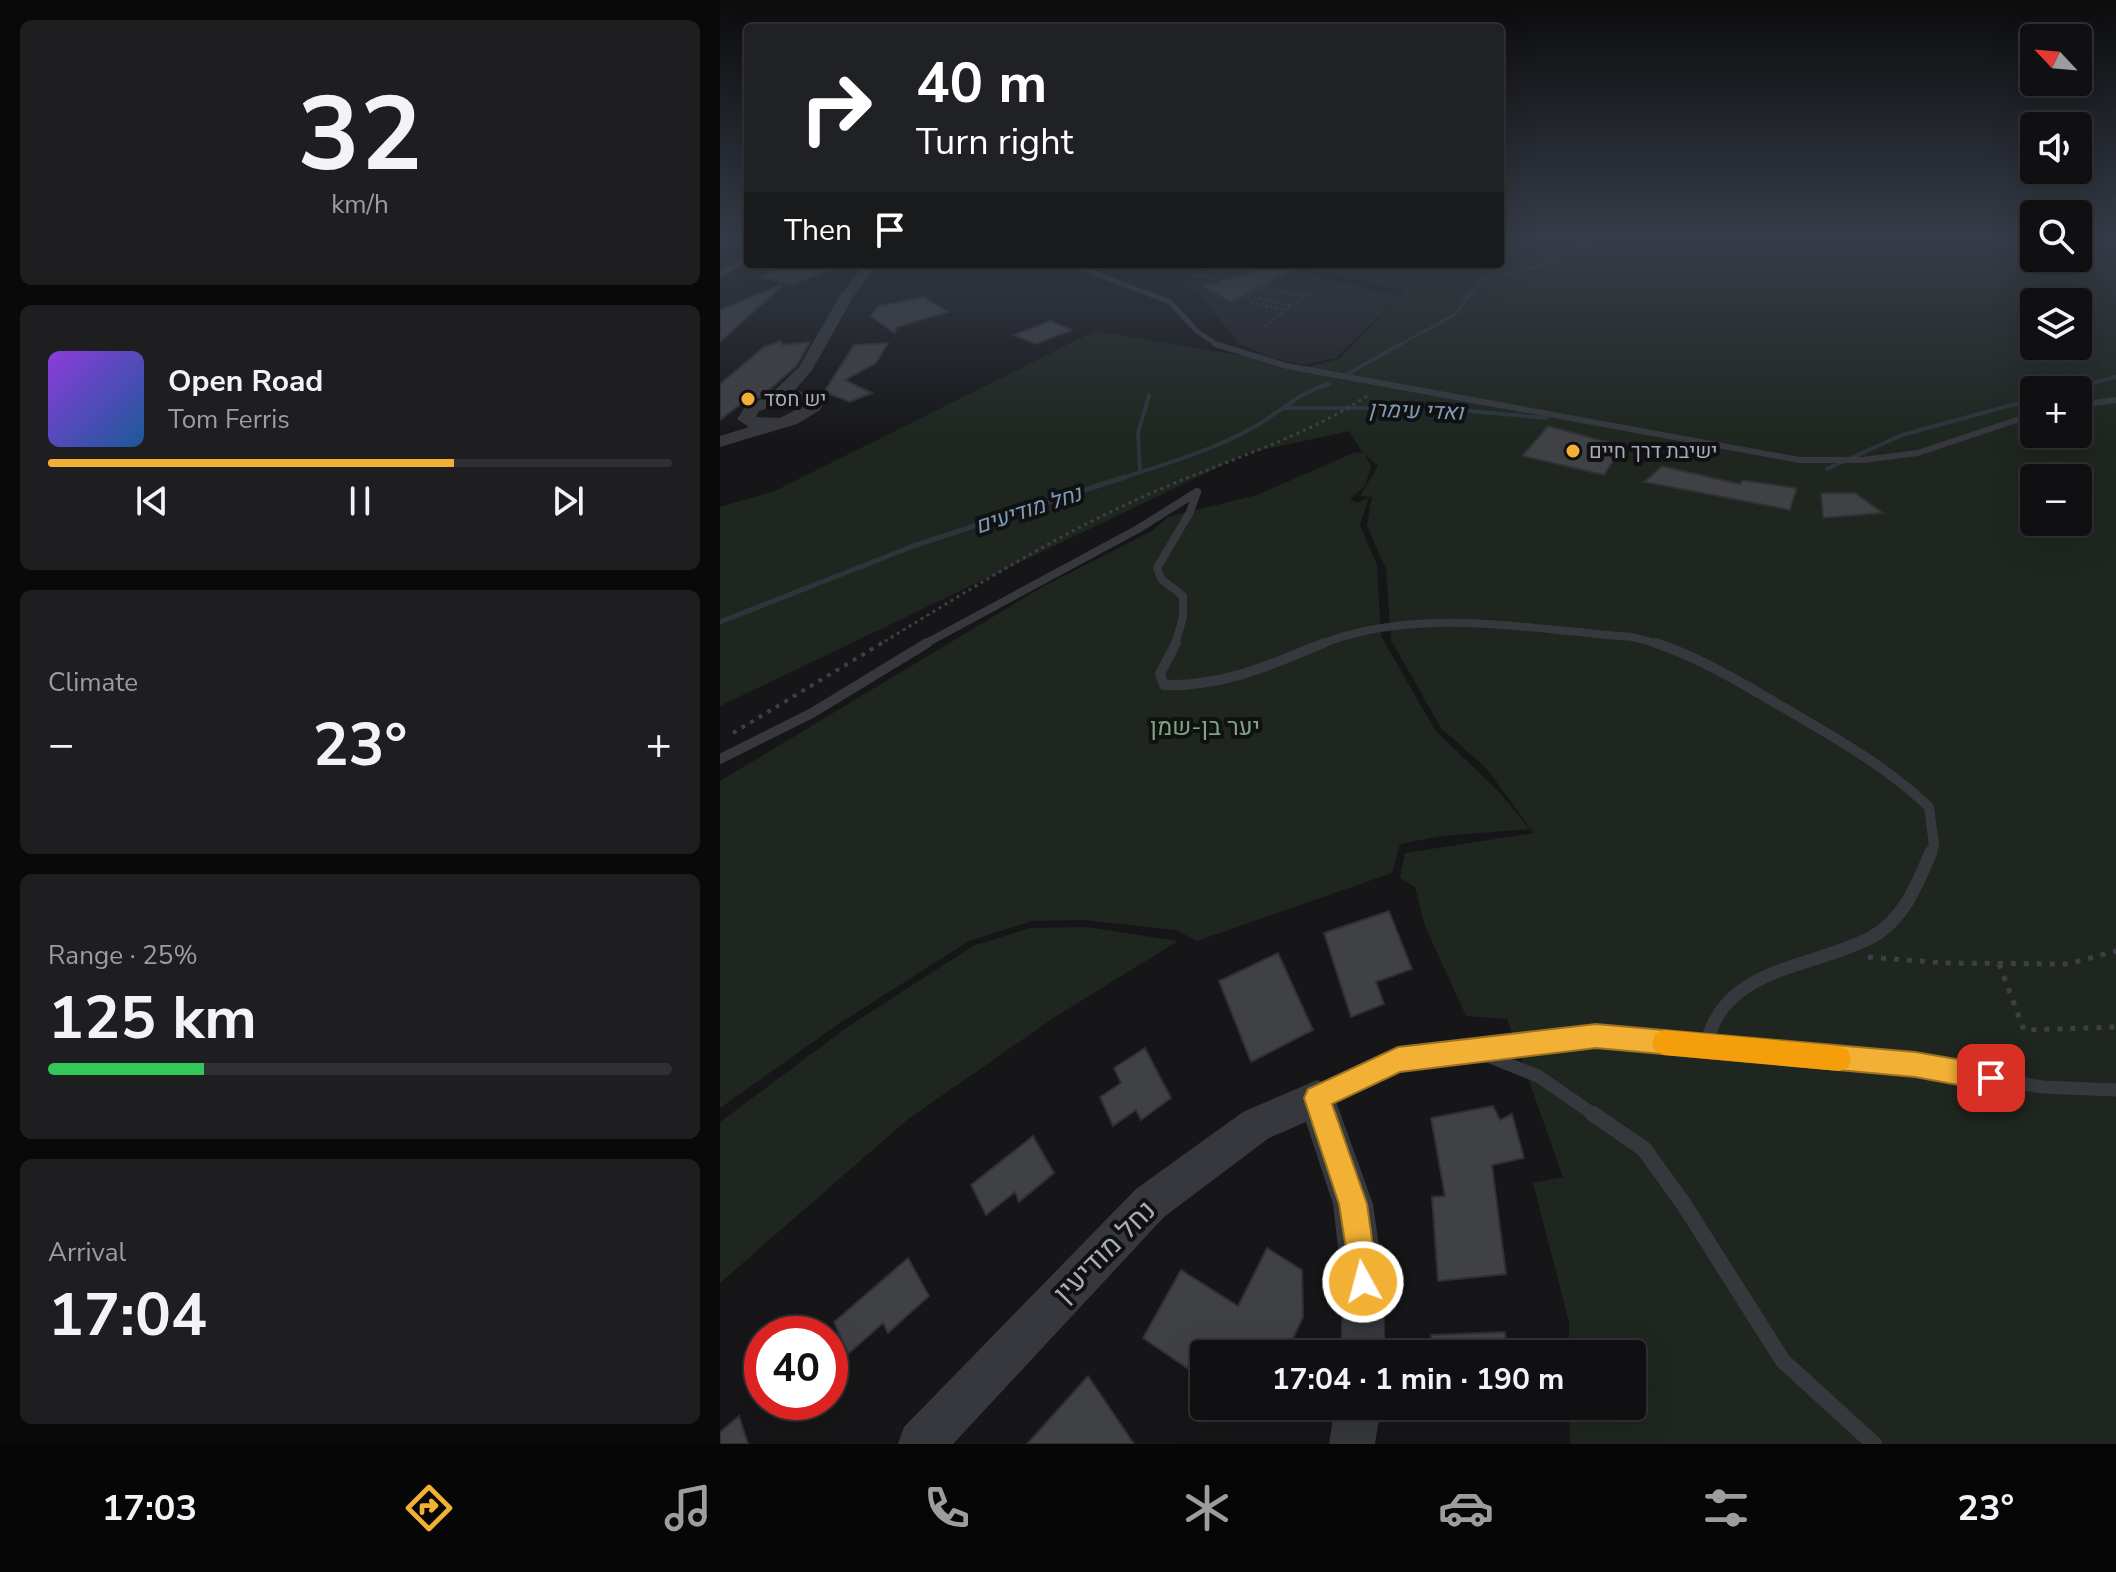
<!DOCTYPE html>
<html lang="en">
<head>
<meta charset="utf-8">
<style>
	:root { --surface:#101012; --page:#1e1e20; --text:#f1f3f6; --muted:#9c9d9f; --line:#303032; --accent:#f2b134 }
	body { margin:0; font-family:"Nunito Sans",Heebo,sans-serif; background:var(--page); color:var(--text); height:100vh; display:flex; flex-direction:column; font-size:30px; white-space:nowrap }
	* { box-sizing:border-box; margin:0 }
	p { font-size:26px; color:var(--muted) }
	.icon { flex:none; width:44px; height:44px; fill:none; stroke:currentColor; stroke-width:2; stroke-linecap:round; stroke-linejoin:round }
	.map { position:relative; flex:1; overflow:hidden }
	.details { display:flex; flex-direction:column; gap:20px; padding:20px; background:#09090a; width:720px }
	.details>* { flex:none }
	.top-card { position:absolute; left:24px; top:24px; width:760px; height:244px; border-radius:8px; box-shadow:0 8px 32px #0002,0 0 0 2px var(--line); background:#202124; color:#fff; overflow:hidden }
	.needle { width:52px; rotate:296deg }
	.buttons { position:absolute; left:1300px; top:24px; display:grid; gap:16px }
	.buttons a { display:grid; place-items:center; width:72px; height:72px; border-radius:8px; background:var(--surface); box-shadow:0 8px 32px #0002,0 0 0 2px var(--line); font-size:40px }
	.speed { position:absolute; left:24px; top:1316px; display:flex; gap:16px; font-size:40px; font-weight:700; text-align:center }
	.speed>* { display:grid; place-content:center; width:104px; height:104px; border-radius:50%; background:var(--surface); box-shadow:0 8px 32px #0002,0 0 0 2px var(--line); line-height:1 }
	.speed .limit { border:12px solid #d22; background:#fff; color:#111 }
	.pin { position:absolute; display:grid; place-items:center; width:68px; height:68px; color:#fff; margin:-34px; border-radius:16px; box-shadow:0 4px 12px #0006 }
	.me { position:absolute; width:88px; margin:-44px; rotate:353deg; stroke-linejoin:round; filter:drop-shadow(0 0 6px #0008) }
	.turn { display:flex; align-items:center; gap:28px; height:168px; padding:0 40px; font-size:36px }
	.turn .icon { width:104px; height:104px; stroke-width:2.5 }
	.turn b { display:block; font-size:56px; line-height:68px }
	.then { display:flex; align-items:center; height:76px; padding:0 40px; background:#0003; gap:16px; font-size:30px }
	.big { font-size:60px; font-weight:700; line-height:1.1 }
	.details .widget { flex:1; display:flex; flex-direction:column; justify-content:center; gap:12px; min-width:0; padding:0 28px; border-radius:12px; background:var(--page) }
	.details .dial { align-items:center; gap:0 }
	.dial b { font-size:104px; line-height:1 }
	.song { display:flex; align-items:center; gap:24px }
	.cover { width:96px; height:96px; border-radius:12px; background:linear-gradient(135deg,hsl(270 70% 55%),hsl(210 70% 35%)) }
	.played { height:8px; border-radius:4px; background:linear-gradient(90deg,var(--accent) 65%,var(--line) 65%) }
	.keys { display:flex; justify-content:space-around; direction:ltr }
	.heat { display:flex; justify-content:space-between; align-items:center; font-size:44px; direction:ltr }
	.charge { height:12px; border-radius:6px; background:linear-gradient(90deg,#34c759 25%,var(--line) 0) }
	.trip { position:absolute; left:470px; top:1340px; width:456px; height:80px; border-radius:8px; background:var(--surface); box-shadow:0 8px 32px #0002,0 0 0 2px var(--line); font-weight:700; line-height:80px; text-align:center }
	.dock { display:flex; height:128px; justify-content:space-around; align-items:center; background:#060607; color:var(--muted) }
	.dock .icon { width:56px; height:56px }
	.dock .on { color:var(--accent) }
	.dock b { font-size:36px; color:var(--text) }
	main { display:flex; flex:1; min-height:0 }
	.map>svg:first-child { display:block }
</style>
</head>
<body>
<main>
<section class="details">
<div class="widget dial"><b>32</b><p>km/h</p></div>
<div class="widget">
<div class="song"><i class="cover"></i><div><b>Open Road</b><p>Tom Ferris</p></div></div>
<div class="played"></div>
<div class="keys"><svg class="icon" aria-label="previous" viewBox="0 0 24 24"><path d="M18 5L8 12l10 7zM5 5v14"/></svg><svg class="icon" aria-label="pause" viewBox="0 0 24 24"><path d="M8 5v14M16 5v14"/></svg><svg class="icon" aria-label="next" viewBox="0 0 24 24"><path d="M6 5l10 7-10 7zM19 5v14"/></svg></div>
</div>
<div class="widget"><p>Climate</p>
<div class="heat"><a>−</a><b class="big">23°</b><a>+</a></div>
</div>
<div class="widget"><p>Range · 25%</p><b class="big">125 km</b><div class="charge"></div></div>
<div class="widget"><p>Arrival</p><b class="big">17:04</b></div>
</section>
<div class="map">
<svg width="1396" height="1444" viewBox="0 0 1396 1444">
	<rect width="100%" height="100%" fill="#161618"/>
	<polygon fill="#222225" points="507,264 531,264 554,271 591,274 680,297 615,358 583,365 552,358 520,344 477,292 457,282"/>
	<g fill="#1e261f" fill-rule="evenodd">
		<path d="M780 240H1314V258H1358V240H1396V1444H850L849 1406H912V1354H849V1322L813 1183 843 1177 787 1019 746 1016 705 926 695 887 680 878 685 853 814 833 766 768 721 728 671 640 666 569 647 526 652 497 640 496 658 466 645 454 651 467 645 486 630 499 637 503 649 497 640 525 657 565 661 636 715 730 780 793 810 829 721 836 680 844 672 873 477 941 456 930 363 920 312 921 249 941 117 1025 0 1108V781L324 586 432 531 448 517 537 495 636 452 643 453 629 431 528 453 0 706V507L57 490 375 331 587 367 619 359 682 297 684 290 560 264H780ZM1314 302H1358V346H1314ZM1314 390H1358V434H1314ZM1314 478H1358V522H1314Z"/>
		<polygon points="367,927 458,941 338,1015 188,1119 0,1283 0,1122 126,1028 253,946 310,928"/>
	</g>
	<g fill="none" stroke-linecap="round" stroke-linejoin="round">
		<path stroke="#2c353c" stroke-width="3" d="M677 346 734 315 762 279C803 271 836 265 871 240"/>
		<g stroke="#2c353c" stroke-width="4">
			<polyline points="629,373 681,344"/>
			<polyline points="1348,390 1396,377"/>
			<polyline points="564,408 716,408 827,418"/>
			<polyline points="1107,469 1182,435 1314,399"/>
			<polyline points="420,471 418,433 429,395"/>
			<path d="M399 479C445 464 492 451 534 427 560 412 580 392 609 384"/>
		</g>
		<polyline stroke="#2c353c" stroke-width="5" points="0,622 196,545 405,477"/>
	</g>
	<g fill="#404145" stroke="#303034" stroke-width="2">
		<polygon points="73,264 122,264 122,266 73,284 39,277"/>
		<polygon points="565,264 572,264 574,269 511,302 483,286"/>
		<polygon points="60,285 61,287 0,342 0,310"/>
		<polygon points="204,297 228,312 177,327 174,333 151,316 158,306"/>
		<polygon points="330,321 352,330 316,344 294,335"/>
		<polygon points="61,341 63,345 90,342 77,365 41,397 21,404 0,420 0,384 44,347"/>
		<polygon points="168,343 156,363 125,380 152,393 130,402 104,392 134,345"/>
		<polygon points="828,426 903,446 884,475 802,456"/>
		<polygon points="942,466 1020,484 1022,480 1077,488 1070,510 924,482"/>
		<polygon points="1101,493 1135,493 1163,513 1103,518"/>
		<polygon points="669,911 692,969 656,982 664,1004 631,1017 604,933"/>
		<polygon points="558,953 593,1030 531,1062 499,981"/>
		<polygon points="425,1048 451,1098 421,1120 416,1110 393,1126 380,1097 401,1083 394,1068"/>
		<polygon points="773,1106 780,1120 792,1114 804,1158 772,1165 786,1274 718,1281 712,1197 725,1196 711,1118"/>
		<polygon points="313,1136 334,1173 299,1202 295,1192 266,1215 251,1185"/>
		<polygon points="547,1248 582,1270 583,1317 566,1354 475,1353 467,1368 423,1338 461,1270 518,1306"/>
		<polygon points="188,1258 209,1296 168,1333 163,1323 128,1354 114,1322"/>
		<polygon points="785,1332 787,1354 712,1354 711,1335"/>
		<polygon points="368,1376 414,1444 307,1444"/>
		<polygon points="19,1416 28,1444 0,1444 0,1432"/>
	</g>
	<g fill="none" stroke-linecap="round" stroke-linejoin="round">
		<g stroke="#3d3f44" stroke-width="2" stroke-dasharray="2 3" stroke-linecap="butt">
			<polyline points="469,274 503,280 500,283 538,304 564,310"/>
			<polyline points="503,280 538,298 571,305 591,293"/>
			<polyline points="506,280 544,287"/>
			<polyline points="526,293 547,288 584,296"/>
			<polyline points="545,326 571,305"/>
		</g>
		<path stroke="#3d3f44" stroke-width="3" stroke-dasharray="3 4" stroke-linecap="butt" d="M159 645C247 591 334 536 429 494 503 461 583 439 650 394"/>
		<polyline stroke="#3d3f44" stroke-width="4" stroke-dasharray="4 6" stroke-linecap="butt" points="13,733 162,643"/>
		<g stroke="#3d3f44" stroke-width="5" stroke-dasharray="5 8" stroke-linecap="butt">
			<polyline points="1148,957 1224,963 1348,964 1396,951"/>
			<polyline points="1279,964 1304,1030 1396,1027"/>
		</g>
		<polyline stroke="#37383d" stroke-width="5" points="351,264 450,302 478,332 499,346"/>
		<g stroke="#37383d" stroke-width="6">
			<polyline points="495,344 567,366 1079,460 1143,460 1198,453 1314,414"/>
			<polyline points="1358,405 1396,400"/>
		</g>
		<g stroke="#37383d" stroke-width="8">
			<polyline points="203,645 418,529 477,492"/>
			<polyline points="455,645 463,617 463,596 441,579 437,568 470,512 477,492"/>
			<path d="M599 645C695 605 811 630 912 637L942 645"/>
		</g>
		<g stroke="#37383d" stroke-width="10">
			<path d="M456 643 440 674 444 685C502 687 551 665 604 643"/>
			<path d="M936 643C986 660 1028 687 1073 713 1121 741 1168 768 1209 807L1214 845 1210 854"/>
			<polyline points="0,759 92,713 207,643"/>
		</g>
		<g stroke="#37383d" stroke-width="13">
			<path d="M986 1047C1001 966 1092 969 1152 937 1184 919 1198 883 1211 852"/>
			<polyline points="755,1050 876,1036 1195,1064 1322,1087 1396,1090"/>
			<polyline points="600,1096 678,1059 753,1050 818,1076 876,1116"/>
		</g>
		<polyline stroke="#37383d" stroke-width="16" points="873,1114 924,1149 963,1203 1063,1361 1154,1444"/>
		<polygon fill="#37383d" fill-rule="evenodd" points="28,256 28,263 0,277 0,270"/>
		<g fill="#37383d" fill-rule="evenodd">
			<path d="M145 264H158L133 297 92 370 74 391 95 393 102 406 100 410 77 424 0 447V436L29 427 17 419 27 404 47 398 79 367 119 297ZM69 401 83 402 85 405 60 418 36 417 39 411Z"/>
			<polygon points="597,1080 610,1085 653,1204 664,1282 665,1354 621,1354 622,1282 613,1204 586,1122 549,1138 444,1217 233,1444 178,1444 184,1427 416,1189 523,1112"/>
			<polygon points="615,1406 661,1406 655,1444 609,1444"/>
		</g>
	</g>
	<linearGradient id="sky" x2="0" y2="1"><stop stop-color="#0c0c0d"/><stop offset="0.54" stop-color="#363c48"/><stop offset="1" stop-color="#363c48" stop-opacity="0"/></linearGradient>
	<rect width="1396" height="442" fill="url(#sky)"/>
	<polygon fill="#f2b134" stroke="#9d7322" stroke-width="2" points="876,1024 1195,1052 1271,1065 1280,1069 1284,1078 1280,1087 1271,1091 1195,1077 876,1048 680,1072 612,1104 647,1204 658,1282 654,1293 643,1297 633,1293 619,1204 584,1098 588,1089 678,1047"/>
	<polygon fill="#f59e0b" points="944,1030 1119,1046 1128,1050 1131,1059 1128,1068 1119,1071 944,1055 935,1051 932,1043 935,1034"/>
	<g fill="#f2b134" stroke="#111113" stroke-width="3">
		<circle cx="28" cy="399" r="8"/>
		<circle cx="853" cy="451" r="8"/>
	</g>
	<g text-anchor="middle" stroke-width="8" stroke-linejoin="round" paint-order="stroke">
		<g font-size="20" fill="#a8adb8" stroke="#111113" text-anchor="start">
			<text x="44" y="406">יש חסד</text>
			<text x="869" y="458">ישיבת דרך חיים</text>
		</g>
		<g font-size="22" font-style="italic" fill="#7f9bb3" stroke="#111113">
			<text transform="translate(696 410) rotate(2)" y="8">ואדי עימרן</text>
			<text transform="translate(308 509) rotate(-18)" y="8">נחל מודיעים</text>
		</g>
		<g font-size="24" fill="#7fa381" stroke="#111113">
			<text x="485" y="735">יער בן-שמן</text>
		</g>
		<g font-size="28" fill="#a8adb8" stroke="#111113">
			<text transform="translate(384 1251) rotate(-45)" y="10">נחל מודיעין</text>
		</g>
	</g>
</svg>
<div class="buttons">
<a><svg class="needle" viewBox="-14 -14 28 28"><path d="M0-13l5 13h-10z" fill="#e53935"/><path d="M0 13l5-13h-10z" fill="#9c9d9f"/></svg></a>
<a><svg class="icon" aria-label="sound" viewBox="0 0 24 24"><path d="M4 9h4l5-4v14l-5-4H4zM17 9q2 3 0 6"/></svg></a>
<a><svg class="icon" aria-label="search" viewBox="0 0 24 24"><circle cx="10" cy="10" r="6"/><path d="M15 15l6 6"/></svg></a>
<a><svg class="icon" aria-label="layers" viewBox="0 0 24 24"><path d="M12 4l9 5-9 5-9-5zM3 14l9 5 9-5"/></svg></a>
<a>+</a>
<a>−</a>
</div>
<div class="speed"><div class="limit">40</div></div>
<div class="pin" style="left:1271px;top:1078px;background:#d93025"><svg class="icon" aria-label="arrive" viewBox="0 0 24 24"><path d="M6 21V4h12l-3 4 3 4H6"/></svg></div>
<svg class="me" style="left:643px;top:1282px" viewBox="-20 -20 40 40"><circle r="17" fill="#f2b134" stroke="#fff" stroke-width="3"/><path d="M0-11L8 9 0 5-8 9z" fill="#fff"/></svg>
<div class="trip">17:04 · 1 min · 190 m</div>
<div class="top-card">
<div class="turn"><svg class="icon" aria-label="right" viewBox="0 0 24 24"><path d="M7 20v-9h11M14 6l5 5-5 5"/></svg><div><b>40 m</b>Turn right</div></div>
<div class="then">Then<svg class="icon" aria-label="arrive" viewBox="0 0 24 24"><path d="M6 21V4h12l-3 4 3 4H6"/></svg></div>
</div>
</div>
</main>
<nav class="dock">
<b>17:03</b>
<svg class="icon on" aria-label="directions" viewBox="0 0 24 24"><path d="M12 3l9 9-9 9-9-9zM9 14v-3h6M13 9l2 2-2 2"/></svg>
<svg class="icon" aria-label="music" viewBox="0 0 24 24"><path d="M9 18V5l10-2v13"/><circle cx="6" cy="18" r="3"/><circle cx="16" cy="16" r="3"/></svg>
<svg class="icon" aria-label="phone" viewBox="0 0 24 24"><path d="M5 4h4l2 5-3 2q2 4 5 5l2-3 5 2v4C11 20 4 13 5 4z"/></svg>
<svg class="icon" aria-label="climate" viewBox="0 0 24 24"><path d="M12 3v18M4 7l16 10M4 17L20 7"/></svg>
<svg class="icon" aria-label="car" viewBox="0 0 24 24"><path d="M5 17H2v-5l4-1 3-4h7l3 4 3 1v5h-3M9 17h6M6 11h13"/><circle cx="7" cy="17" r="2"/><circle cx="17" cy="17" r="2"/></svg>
<svg class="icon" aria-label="filters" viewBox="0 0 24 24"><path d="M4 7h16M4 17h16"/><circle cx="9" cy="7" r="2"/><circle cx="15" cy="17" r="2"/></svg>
<b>23°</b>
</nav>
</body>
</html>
